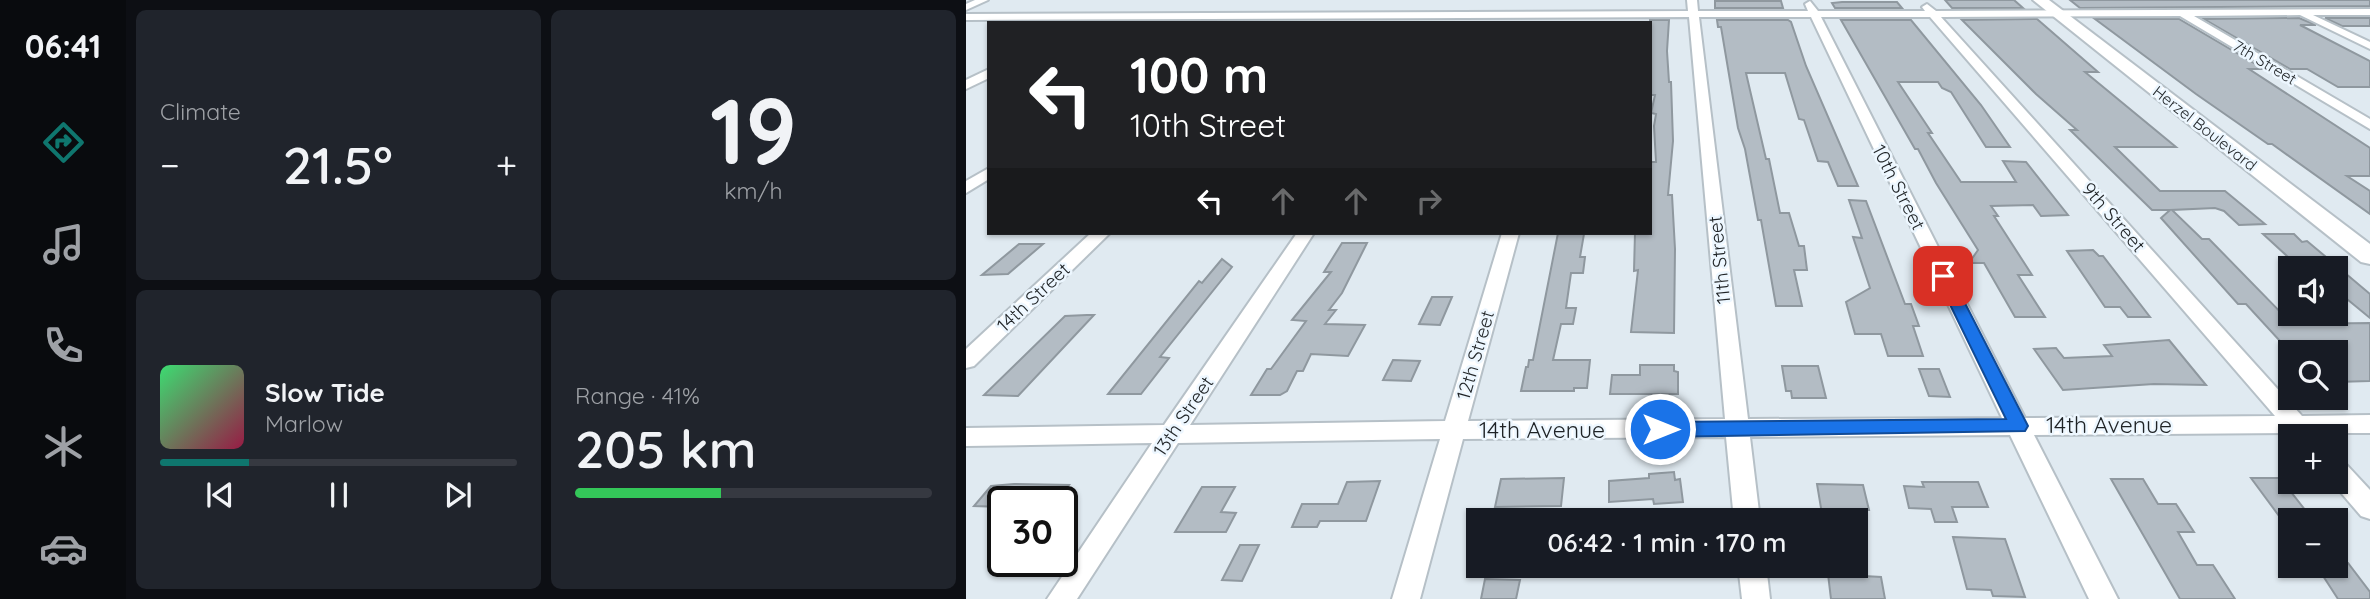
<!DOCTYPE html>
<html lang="en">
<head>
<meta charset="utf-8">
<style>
	:root { --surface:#171b24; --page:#20242c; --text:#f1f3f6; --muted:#9ea1a6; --line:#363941; --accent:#0f766e }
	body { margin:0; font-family:Quicksand,sans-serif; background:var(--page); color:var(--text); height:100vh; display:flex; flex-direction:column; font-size:26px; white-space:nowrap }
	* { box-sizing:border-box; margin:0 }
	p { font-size:23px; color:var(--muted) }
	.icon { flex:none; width:38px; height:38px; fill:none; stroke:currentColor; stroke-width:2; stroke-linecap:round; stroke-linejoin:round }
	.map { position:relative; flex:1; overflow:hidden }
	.side { display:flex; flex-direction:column; gap:10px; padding:10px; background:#0d0f14; width:840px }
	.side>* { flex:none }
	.guide { position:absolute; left:21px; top:21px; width:665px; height:214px; border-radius:0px; box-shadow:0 2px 5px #0004; background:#202124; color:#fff; overflow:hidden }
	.tools { position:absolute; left:1312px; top:256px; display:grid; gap:14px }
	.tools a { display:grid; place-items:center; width:70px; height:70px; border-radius:0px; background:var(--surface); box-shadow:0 2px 5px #0004; font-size:35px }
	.speed { position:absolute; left:21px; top:486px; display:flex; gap:14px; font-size:35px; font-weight:700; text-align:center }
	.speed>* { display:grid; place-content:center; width:91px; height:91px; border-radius:50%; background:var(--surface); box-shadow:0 2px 5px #0004; line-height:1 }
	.speed .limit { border:4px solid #111; border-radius:10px; background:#fff; color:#111 }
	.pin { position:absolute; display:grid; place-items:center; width:60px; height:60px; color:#fff; margin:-30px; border-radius:14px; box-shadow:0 4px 10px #0006 }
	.me { position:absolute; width:77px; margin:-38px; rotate:90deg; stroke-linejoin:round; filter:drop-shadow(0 0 5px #0008) }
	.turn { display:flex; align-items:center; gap:24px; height:147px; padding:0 28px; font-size:32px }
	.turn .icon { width:91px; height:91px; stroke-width:2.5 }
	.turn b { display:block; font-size:49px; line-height:60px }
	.lanes { display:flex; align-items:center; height:66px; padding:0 28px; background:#0003; justify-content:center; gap:35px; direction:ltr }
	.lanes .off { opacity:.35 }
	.big { font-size:52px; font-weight:600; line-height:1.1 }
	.side .widget { flex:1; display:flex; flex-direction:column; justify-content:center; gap:10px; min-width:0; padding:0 24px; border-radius:10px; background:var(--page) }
	.side .dial { align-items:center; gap:0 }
	.dial b { font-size:91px; line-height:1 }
	.song { display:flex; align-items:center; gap:21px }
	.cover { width:84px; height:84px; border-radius:10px; background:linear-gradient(135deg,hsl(140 70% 55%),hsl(340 70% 35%)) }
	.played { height:7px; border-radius:4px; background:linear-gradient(90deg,var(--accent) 25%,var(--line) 25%) }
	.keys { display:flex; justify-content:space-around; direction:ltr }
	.heat { display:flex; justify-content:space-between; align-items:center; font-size:38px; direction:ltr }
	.charge { height:10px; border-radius:5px; background:linear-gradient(90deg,#34c759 41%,var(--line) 0) }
	.side .tiles { flex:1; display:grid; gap:10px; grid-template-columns:repeat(2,1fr) }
	.trip { position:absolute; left:500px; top:508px; width:402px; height:70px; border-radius:0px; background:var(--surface); box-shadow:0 2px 5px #0004; font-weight:600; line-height:70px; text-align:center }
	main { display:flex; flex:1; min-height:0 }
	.tab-bar { display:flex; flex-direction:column; width:126px; justify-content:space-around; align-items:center; background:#090b0e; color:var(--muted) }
	.tab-bar .icon { width:49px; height:49px }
	.tab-bar .active { color:var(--accent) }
	.tab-bar b { font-size:32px; color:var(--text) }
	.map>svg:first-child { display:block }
</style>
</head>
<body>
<main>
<nav class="tab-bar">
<b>06:41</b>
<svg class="icon active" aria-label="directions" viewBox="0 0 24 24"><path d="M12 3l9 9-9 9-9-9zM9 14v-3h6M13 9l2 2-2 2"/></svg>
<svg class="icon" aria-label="music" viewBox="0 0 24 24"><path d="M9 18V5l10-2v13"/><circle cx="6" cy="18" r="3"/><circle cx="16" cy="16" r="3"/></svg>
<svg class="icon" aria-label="phone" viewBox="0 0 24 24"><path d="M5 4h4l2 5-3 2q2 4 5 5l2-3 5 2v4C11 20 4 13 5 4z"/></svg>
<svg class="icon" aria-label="climate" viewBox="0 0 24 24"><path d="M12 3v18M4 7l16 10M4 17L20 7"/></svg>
<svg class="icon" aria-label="car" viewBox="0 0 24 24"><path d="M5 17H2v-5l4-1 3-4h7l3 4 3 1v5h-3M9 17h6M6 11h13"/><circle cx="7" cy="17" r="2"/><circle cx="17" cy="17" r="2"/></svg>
</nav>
<section class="side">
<div class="tiles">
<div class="widget"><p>Climate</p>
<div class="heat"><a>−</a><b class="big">21.5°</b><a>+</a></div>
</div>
<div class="widget dial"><b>19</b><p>km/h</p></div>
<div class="widget">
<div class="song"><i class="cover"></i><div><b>Slow Tide</b><p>Marlow</p></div></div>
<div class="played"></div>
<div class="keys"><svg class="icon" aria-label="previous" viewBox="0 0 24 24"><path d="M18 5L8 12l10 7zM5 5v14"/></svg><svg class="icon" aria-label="pause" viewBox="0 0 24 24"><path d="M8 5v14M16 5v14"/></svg><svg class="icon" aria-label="next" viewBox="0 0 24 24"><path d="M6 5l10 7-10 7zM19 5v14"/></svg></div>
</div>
<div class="widget"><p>Range · 41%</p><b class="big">205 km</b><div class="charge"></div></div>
</div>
</section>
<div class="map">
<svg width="1404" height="599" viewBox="0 0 1404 599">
	<rect width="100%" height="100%" fill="#e0eaf1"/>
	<g fill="#b3bcc4" stroke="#8f989f" stroke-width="2">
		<polygon points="979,0 1048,0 1057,8 986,8"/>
		<polygon points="1104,0 1404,0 1404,6 1114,8"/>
		<polygon points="749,1 815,1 817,8 749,8"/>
		<polygon points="876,2 931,2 936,8 869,8 866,3"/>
		<polygon points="1333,18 1350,25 1334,25 1404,61 1404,87 1372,87 1341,69 1324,69 1238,19"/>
		<polygon points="1359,18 1404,18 1404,26 1376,26"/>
		<polygon points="1071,19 1132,72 1119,72 1210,147 1149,147 1194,191 1259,191 1299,224 1273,225 1258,211 1249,208 1206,210 1236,239 1243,239 1326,324 1404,323 1404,381 1370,382 1370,352 1324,352 1280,304 1272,304 1195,218 1204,210 1186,210 1104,130 1111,130 1070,94 996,20"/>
		<polygon points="1129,19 1213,19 1298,69 1283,69 1404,148 1404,176 1381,176 1404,191 1404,214 1306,144 1302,144 1230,94"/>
		<polygon points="684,20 703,20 701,51 703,82 705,82 707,141 702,195 706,195 709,249 708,333 665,332 672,270 668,271 669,233 684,233 684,162 690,162 688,126 690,114 685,113 689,95 684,95"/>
		<polygon points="751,20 822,20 825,22 840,66 892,186 872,186 862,162 852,161 838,120 833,119 819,73 780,73 800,159 803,159 814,213 823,213 833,246 838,246 841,270 828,270 836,306 810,306 795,220 792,220 779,149 772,128 755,27 752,27"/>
		<polygon points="875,20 945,20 1015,105 1044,147 1020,147 985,92 976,88 972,82 932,82 966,133 962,133 995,182 1050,182 1037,161 1060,162 1102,215 1075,216 1067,205 1025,206 1032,216 1028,216 1066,275 1052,275 1079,317 1049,317 1018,263 1003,263 1012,250 970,183 952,149 949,149"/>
		<polygon points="883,200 900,201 939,304 945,304 953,326 947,326 957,356 922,356 915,334 889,334 880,302 904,288 887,237 896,238"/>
		<polygon points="592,233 618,234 614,257 619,257 617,273 605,273 600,308 610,308 607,324 595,324 587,360 624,360 621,388 608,388 608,391 555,391 560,367 562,367 563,360 567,360"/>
		<polygon points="1297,234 1328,234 1336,242 1341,241 1404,294 1404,318 1370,290 1370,268 1334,268"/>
		<polygon points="376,243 401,243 376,293 363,310 370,310 359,324 399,325 382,356 345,354 337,371 331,371 321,391 314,395 285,395 301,369 305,369 340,321 326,320 365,272 358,272"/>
		<polygon points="53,244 77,244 42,274 16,275"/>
		<polygon points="1127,250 1133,256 1137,256 1184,317 1162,317 1154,307 1139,307 1101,251"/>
		<polygon points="256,259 266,267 194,357 203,358 175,394 142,394 233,281 236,283"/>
		<polygon points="466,297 486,297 474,325 453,324"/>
		<polygon points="121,315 128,315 52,396 18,395 99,316"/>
		<polygon points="1203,340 1240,385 1188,384 1097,390 1068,349 1090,348 1098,358 1146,356 1138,345"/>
		<polygon points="427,360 454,361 445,381 417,380"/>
		<polygon points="674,365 708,365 708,371 712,372 712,394 644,394 646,375 674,375"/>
		<polygon points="816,366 852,366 860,398 826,398 825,391 820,391"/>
		<polygon points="953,369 973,369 984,397 963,396"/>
		<polygon points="708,472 709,480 714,479 717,502 688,504 687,499 643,502 643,481 683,478 683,474"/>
		<polygon points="598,478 595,506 529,507 535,479"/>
		<polygon points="1285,478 1314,478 1347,520 1316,520"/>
		<polygon points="1145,479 1177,479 1192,504 1210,504 1228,532 1212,532 1231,565 1247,565 1269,599 1214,599"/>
		<polygon points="414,481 400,521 354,521 351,527 326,527 336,504 372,504 381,482"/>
		<polygon points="956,482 1012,482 1022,507 986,507 991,522 969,522 965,509 943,508 938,486 958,487"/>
		<polygon points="48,484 103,485 89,502 37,502 37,507 8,506 25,486"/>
		<polygon points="851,484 897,485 903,510 892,510 894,520 857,520"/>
		<polygon points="236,487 269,487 255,512 270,513 260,532 209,532"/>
		<polygon points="987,537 1039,539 1059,597 1027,596 1025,590 1001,589"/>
		<polygon points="274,545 293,545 276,581 256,580"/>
		<polygon points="1370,563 1382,563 1404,592 1404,599 1372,599 1350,565"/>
		<polygon points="862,574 915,577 919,599 865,599"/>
		<polygon points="519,579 554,580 550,599 515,599"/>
	</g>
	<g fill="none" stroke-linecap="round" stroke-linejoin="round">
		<g stroke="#b6c0c7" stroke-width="4">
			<g id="street">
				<polygon points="9,0 22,0 0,10 0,4"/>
				<path d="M721 0H731L732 11H842L839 4 844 1 852 11H959L956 7 961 4 970 11 1404 9V15H1347L1404 42V49L1334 15 1228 16 1404 119V129L1214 16 975 17 1336 416 1404 415V433H1345L1344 436H1326L1324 433 1068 435 1152 599H1123L1044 435 784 437 794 520H768L760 437 497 439 454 599H426L474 439 212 443 111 599H81L186 443 0 446V428L198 425 331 233H348L224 425 479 421 536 233H553L502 421 759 419 723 17 0 20V14L722 11ZM733 17H845L1036 418 782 419ZM855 17H964L1309 416 1059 418Z"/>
				<polygon points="23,69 23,78 0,89 0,80"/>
				<polygon points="23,168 23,179 0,193 0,181"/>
				<polygon points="125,233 144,233 8,366 0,368 0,349"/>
				<polygon points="1370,460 1379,463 1404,490 1404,519 1395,516 1365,481 1370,481"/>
				<polygon points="772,565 800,565 804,599 776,599"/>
			</g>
		</g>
		<g stroke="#b6c0c7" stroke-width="4">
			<polygon id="secondary" points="1067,0 1083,0 1404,244 1404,264 1395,262"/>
		</g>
		<use href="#street" fill="#fff" fill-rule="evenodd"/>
		<use href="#secondary" fill="#fff" fill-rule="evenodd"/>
	</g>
	<polygon fill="#1a73e8" stroke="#114b97" stroke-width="2" points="977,271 985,276 1062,426 1059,431 694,437 687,435 684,429 687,424 694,422 1040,419 970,276"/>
	<g text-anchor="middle" stroke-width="5" stroke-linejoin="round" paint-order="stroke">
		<g font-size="16" fill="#1f2326" stroke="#edf7ff">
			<text transform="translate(1299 62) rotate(31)" y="6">7th Street</text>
			<text transform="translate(1239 128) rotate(38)" y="6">Herzel Boulevard</text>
		</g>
		<g font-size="19" fill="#1f2326" stroke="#edf7ff">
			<text transform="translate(933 187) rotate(63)" y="7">10th Street</text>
			<text transform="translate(1148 217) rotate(49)" y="7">9th Street</text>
			<text transform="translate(753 260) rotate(-96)" y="7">11th Street</text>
			<text transform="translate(67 297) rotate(-43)" y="7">14th Street</text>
			<text transform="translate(509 355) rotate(-74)" y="7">12th Street</text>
			<text transform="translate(217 416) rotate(-56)" y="7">13th Street</text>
		</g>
		<g font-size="23" fill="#1f2326" stroke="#edf7ff">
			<text x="1143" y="433">14th Avenue</text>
			<text x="576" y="438">14th Avenue</text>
		</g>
	</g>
</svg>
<div class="tools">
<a><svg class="icon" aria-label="sound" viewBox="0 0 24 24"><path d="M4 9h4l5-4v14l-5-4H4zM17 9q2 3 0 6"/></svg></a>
<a><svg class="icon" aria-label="search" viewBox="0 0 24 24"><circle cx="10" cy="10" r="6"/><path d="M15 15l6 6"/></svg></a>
<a>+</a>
<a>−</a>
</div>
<div class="speed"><div class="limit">30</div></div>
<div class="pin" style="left:977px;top:276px;background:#d93025"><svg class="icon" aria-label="arrive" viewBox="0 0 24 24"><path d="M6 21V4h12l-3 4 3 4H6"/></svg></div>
<svg class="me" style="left:694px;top:429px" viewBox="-20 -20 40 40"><circle r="17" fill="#1a73e8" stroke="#fff" stroke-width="3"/><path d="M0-11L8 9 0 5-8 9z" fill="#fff"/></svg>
<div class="trip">06:42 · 1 min · 170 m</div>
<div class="guide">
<div class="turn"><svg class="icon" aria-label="left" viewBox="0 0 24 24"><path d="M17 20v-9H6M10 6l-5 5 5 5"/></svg><div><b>100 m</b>10th Street</div></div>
<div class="lanes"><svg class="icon" aria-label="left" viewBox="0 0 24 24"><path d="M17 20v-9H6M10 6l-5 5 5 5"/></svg><svg class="icon off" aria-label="ahead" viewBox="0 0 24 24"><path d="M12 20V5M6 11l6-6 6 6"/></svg><svg class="icon off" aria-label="ahead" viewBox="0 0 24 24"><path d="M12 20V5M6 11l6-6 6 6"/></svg><svg class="icon off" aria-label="right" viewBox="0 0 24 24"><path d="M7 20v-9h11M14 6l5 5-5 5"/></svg></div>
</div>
</div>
</main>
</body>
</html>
